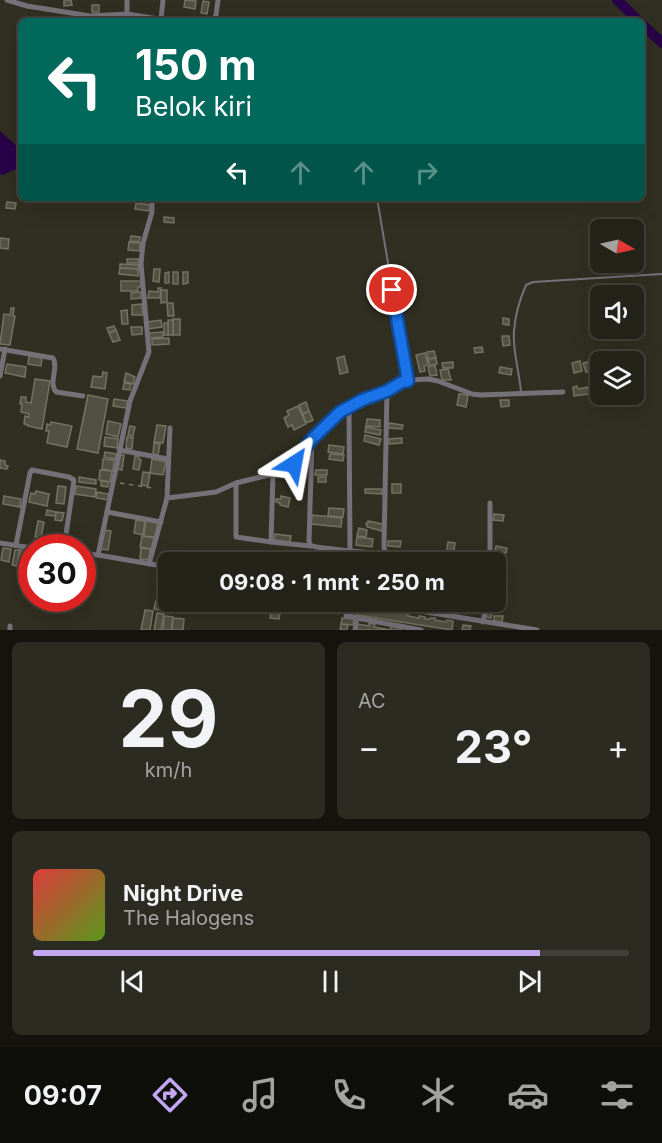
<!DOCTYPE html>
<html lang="id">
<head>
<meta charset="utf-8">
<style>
	:root { --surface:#242319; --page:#2c2b22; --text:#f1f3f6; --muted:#a3a4a2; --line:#414038; --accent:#c3a7f2 }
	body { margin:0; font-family:Inter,sans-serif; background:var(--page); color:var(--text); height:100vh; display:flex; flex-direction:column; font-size:22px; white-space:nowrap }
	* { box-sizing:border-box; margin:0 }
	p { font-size:20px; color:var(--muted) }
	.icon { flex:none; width:33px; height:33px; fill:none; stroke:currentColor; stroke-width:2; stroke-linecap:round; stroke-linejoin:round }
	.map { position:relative; height:630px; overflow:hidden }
	.details { display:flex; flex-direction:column; gap:12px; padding:12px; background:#14130e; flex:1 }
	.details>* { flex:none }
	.top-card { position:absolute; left:18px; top:18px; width:627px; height:183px; border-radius:9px; box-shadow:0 6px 24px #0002,0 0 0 2px var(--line); background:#00695c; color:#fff; overflow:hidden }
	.needle { width:39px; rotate:99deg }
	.tools { position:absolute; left:590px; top:219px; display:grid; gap:12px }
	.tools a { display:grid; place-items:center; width:54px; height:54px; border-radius:9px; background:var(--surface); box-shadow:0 6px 24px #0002,0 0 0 2px var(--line); font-size:30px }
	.speed { position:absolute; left:18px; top:534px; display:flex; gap:12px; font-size:30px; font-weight:700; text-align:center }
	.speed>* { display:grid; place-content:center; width:78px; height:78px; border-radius:50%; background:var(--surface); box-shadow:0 6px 24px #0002,0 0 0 2px var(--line); line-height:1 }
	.speed .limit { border:9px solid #d22; background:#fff; color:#111 }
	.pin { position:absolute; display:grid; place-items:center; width:51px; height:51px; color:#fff; margin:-26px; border:3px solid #fff; border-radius:50%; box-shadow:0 2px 6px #0007 }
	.me { position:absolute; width:66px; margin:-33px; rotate:34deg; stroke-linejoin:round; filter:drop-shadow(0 0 4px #0008) }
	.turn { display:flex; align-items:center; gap:21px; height:126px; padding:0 18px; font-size:27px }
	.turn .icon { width:78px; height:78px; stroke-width:2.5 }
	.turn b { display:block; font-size:42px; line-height:51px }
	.lanes { display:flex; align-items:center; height:57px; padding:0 18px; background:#0003; justify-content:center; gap:30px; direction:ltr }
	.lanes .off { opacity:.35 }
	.big { font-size:45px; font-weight:700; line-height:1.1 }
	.details .tile { flex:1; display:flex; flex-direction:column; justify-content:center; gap:9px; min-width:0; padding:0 21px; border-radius:9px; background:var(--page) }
	.details .dial { align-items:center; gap:0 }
	.dial b { font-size:78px; line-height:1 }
	.song { display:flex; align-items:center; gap:18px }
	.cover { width:72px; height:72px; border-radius:9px; background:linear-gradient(135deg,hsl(0 70% 55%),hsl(90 70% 35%)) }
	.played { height:6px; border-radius:3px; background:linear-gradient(90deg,var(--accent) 85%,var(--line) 85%) }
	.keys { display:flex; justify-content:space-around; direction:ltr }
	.heat { display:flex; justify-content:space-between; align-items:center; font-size:33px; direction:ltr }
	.details .tiles { flex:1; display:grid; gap:12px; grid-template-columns:1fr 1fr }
	.tile:last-child { grid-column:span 2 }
	.trip { position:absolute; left:158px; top:552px; width:348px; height:60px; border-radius:9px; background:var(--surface); box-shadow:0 6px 24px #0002,0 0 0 2px var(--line); font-weight:700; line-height:60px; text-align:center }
	.dock { display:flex; height:96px; justify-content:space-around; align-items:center; background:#0e0e0a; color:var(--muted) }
	.dock .icon { width:42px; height:42px }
	.dock .on { color:var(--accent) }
	.dock b { font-size:27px; color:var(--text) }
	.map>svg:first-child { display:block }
</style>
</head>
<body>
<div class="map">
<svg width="662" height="630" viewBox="0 0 662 630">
	<rect width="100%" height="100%" fill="#302f21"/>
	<polygon fill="#280349" points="0,131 19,148 16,169 3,175 0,175"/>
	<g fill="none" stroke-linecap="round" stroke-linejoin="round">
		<g stroke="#280349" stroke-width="10">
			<polyline points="617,0 639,21"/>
			<polyline points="642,24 662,43"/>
		</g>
	</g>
	<g fill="#525041" stroke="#747263" stroke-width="1.5">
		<polygon points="64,0 71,0 72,5 64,6"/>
		<polygon points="185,0 196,1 195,9 184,7"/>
		<polygon points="203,1 209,2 207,14 201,13"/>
		<rect x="92" y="5" width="7" height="7"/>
		<polygon points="7,202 16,203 15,209 6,208"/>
		<polygon points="136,203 150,205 149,211 135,209"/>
		<polygon points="164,217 174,218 174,223 164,222"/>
		<polygon points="131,236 140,237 139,242 130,241"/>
		<polygon points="0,238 9,239 8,249 0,248"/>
		<polygon points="129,242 140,243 140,251 128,250"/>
		<polygon points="127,259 139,259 138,263 127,263"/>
		<polygon points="120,264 139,265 138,269 120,268"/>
		<polygon points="120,268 138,269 138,276 119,274"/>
		<polygon points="154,269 160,269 159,282 153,281"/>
		<polygon points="169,272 169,283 165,283 165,273"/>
		<rect x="173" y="272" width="5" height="12"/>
		<polygon points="183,272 188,272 188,283 183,284"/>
		<polygon points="121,281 141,281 141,287 138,287 138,291 121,291"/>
		<polygon points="158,288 161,288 160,298 148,298 149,291 158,292"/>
		<polygon points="161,290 167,290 167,302 161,303"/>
		<polygon points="141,292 141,298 131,299 131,293"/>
		<polygon points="167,303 173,303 174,316 168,316"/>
		<polygon points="142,304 143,315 132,315 132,305"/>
		<polygon points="11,308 14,308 13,316 15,316 10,345 0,344 4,314 10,315"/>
		<polygon points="127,310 128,324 122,324 121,311"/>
		<polygon points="503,318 509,319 509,325 503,324"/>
		<rect x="173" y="319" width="7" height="16"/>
		<polygon points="161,320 162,327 148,329 147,322"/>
		<rect x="168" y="320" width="5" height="15"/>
		<rect x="164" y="323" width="4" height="12"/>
		<polygon points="114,326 116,330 109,333 107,328"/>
		<polygon points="131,327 142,327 142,334 132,335"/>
		<polygon points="116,330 120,340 113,342 109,333"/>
		<polygon points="163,332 163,337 149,338 149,333"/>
		<polygon points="502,336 509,336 510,345 503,346"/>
		<polygon points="169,338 169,344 152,345 152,339"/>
		<polygon points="482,347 483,352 475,353 474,348"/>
		<polygon points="434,351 436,358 428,359 427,352"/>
		<polygon points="425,353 428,365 424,366 425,371 420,372 416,355"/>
		<polygon points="29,356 42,358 41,366 28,364"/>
		<polygon points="344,356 348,372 340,374 337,358"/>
		<polygon points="436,358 437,364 430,366 428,359"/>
		<polygon points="580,361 582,371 574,373 572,363"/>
		<polygon points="592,361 594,370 586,372 583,363"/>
		<polygon points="453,362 453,368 443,368 442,363"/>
		<polygon points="7,364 26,367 25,377 5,373"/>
		<polygon points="435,365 437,375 430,376 428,367"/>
		<polygon points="500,367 512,369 511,375 499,373"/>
		<polygon points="448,369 451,380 442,380 440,370"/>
		<polygon points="103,372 107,373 105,389 91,387 93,376 102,377"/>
		<polygon points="126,373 135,377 133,384 124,381"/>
		<polygon points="35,379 50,381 42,429 28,426 28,425 24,424 25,416 29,417 29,414 21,412 22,404 20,404 21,397 26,397 26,402 31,403"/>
		<polygon points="124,383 131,384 130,390 123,389"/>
		<polygon points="577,386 578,389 588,387 589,394 574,396 573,387"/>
		<polygon points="459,394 468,395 466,407 457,405"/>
		<polygon points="88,395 108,399 98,453 77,449"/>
		<polygon points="114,399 128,401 126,408 113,406"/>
		<polygon points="500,400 509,400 509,406 501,407"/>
		<polygon points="306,402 309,411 303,414 299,405"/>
		<polygon points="298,406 306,424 294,430 292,425 288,427 284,418 289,415 287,411"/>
		<polygon points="309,411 313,420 306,423 303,414"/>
		<polygon points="367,419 380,420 380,427 366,426"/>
		<polygon points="108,421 121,424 118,437 106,434"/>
		<polygon points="51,422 72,426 67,447 47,443 49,431 46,431 47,424 50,425"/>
		<polygon points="389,423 403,425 402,429 388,428"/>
		<polygon points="157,425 166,426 163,443 154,442"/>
		<polygon points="130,426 135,427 133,436 128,435"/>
		<polygon points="366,427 381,430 380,435 365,432"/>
		<polygon points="365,435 381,439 379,445 364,441"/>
		<polygon points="105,437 118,439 117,448 104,446"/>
		<polygon points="127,437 133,438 132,449 126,448"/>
		<polygon points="402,438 402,443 389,444 389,439"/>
		<polygon points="154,443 160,444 158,455 153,454"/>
		<polygon points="329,445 344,447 343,454 328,452"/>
		<polygon points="105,452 116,454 116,459 104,457"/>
		<polygon points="330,454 344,455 343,461 329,459"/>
		<polygon points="119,455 124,455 122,470 117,469"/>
		<polygon points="135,456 139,457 139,459 141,460 139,470 133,469"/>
		<polygon points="103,459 114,460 113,471 102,469"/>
		<polygon points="152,459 166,462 163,475 150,473"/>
		<polygon points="0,460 5,461 5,465 8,466 7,469 0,468"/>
		<polygon points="100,470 112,471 110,482 99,480"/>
		<polygon points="316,470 327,470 327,475 315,475"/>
		<polygon points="292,471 297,471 298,483 292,483"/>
		<polygon points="143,472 150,473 148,486 141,485"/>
		<polygon points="79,477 96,480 96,484 79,482"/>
		<rect x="318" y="477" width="8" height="5"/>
		<polygon points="101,481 109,482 108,487 101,486"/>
		<rect x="392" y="484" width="9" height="9"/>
		<polygon points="58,486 66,487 64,504 56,503"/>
		<polygon points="76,486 96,489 95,497 75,494"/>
		<polygon points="365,489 382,489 382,494 365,493"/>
		<polygon points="36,491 49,494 47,506 29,502 31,493 35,494"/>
		<polygon points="97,492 109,494 108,500 96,498"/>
		<polygon points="4,496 21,499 20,507 3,504"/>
		<polygon points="281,496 290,498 288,507 280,505 280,503 276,502 276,499 281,499"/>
		<polygon points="329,508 344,509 343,517 328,516"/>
		<polygon points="47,510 56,512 56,516 46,515"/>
		<polygon points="56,512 64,513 62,521 55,520"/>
		<polygon points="494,514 504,515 503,521 493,520"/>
		<polygon points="312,515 342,518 341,527 311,524"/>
		<polygon points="136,520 145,521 143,535 134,533"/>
		<polygon points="146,520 158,522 156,537 144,536"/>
		<polygon points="38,521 44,522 41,538 35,537"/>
		<polygon points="368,521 383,524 382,531 367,527 366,523 368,523"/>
		<polygon points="359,528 367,530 366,537 357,536"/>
		<polygon points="104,530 111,531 108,550 101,549"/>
		<polygon points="275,534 291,536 290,542 274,540"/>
		<polygon points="142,536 154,538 152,549 140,547"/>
		<polygon points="357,537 373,539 372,547 356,545"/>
		<polygon points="388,541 401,541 400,547 388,546"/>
		<polygon points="448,542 455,543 453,558 446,557"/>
		<polygon points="496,546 507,548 506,553 495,551"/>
		<polygon points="3,548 11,549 9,562 1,560"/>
		<polygon points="141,548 150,549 149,560 140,559"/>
		<polygon points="15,550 20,550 17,566 12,565"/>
		<polygon points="20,550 28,552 26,567 17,566"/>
		<polygon points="28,552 32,552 31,568 26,567"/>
		<polygon points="477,553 489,555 488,561 476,559"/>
		<polygon points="156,601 161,602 160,604 164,605 164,611 154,609"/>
		<polygon points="267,602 283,604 282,610 266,609"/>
		<polygon points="488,602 494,602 491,618 486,617"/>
		<polygon points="352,605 358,606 357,608 365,609 365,607 408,614 408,616 419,618 419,616 425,617 425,619 430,619 430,618 435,618 435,620 446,622 447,620 453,621 452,630 356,615 356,617 351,616 351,614 346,613 347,606 352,607"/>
		<polygon points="145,610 153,611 150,630 141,630"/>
		<polygon points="271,611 280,613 279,619 270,618"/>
		<polygon points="157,613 164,614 161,630 154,630"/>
		<polygon points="164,616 173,617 171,630 163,630"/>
		<polygon points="494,616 503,616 502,622 494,621"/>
		<polygon points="173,618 184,619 183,630 172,630"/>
		<polygon points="342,618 354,619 353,625 341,624"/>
		<polygon points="369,623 375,624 374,627 390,630 391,626 402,628 402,630 357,630 358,624 369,626"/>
		<polygon points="341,624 348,625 347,630 340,629"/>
		<polygon points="463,625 471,626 470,630 462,630"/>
	</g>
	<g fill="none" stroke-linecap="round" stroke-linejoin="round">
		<polyline stroke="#79786c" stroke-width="1.5" stroke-dasharray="4.5 4.5" stroke-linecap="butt" points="120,483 152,488"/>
		<g stroke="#747178" stroke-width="2">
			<polyline points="377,198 408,381"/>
			<path d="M521 393C520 374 512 349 514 331 515 316 520 299 526 285L533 282 662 274"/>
			<polyline points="169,608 174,602"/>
		</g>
		<g stroke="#747178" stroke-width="5">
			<polyline points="7,0 27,6 90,16 127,14 171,21 214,19 216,15 218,0"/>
			<polyline points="127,14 127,0"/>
			<polyline points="161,19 163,0"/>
			<path d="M0 349 53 358C59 368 48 382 56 392L83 396"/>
			<polyline points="0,376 5,349"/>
			<polyline points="349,408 350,551"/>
			<polyline points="312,440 309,541 310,545 316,547 350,551 398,555 404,556 406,558 407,562"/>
			<polyline points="119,450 168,459"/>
			<polyline points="273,474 271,542 311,546"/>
			<polyline points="236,483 236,537 271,542"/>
			<polyline points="167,498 170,428"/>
			<polyline points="107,512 161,522"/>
			<polyline points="0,543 32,548"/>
			<polyline points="16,545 30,473 32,470 69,477 74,480 64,548"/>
			<polyline points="82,554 98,555 168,567"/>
			<polyline points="385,554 384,546 387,391"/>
			<polyline points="98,555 130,401 149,352 141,264 143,243 152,212 152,198"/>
			<polyline points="490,562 490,503"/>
			<polyline points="149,564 167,498 216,492 236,483 273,474 294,464 312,439 340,412 362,400 387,391 402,383 410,380 428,379 438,381 472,394 481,395 563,392"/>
			<polyline points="365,602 537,630"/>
			<polyline points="346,616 421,630"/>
			<polyline points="483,622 487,602"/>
			<polyline points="10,630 10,626"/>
			<polyline points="355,630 357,618"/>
		</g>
	</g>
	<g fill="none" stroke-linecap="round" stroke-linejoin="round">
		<g stroke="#114b97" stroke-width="15">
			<polyline id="route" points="294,464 312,439 340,412 362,400 387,391 402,382 408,381 392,290"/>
		</g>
		<use href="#route" stroke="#1a73e8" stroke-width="10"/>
	</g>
</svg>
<div class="tools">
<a><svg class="needle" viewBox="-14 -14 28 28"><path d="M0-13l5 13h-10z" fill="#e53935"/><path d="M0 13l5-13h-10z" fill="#a3a4a2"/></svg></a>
<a><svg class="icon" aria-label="sound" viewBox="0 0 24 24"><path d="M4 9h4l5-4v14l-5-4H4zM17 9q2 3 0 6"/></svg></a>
<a><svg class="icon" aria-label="layers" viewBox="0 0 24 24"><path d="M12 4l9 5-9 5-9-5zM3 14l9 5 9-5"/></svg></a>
</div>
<div class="speed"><div class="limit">30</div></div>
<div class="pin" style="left:392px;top:290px;background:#d93025"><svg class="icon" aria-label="arrive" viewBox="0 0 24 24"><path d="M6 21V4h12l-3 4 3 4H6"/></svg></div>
<svg class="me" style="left:294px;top:464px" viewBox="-20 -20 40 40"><path d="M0-17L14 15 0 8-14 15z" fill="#1a73e8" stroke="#fff" stroke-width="4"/></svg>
<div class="trip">09:08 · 1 mnt · 250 m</div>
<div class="top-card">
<div class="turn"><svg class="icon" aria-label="left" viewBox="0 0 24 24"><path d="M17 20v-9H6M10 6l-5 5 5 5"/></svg><div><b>150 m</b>Belok kiri</div></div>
<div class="lanes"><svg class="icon" aria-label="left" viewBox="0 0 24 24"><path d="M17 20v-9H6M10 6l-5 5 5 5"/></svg><svg class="icon off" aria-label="ahead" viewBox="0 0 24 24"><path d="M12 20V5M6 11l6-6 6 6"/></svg><svg class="icon off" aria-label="ahead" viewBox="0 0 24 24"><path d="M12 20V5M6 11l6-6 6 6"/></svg><svg class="icon off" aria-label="right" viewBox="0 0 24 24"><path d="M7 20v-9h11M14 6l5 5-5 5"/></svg></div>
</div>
</div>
<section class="details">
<div class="tiles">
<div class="tile dial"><b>29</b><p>km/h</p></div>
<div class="tile"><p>AC</p>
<div class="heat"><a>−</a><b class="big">23°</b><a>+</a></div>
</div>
<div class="tile">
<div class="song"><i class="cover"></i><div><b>Night Drive</b><p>The Halogens</p></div></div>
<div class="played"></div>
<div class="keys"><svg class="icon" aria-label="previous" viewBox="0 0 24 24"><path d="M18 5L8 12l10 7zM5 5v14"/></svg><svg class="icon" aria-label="pause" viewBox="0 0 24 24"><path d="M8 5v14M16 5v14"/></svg><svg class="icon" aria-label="next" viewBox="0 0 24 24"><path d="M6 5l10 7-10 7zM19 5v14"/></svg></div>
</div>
</div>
</section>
<nav class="dock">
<b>09:07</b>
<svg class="icon on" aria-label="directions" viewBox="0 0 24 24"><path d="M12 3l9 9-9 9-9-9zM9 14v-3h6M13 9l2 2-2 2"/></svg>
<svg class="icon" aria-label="music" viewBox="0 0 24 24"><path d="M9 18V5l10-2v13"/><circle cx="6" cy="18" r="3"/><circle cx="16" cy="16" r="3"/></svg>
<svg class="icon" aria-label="phone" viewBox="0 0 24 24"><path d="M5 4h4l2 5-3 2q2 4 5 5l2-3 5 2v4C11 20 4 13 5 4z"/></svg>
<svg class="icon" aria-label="climate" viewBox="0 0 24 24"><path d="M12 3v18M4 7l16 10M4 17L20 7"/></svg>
<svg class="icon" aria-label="car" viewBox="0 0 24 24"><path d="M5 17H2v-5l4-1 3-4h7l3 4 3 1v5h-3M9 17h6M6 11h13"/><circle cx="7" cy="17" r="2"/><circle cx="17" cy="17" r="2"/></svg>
<svg class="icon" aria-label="filters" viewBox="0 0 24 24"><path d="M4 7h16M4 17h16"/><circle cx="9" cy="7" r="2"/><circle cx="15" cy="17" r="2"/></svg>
</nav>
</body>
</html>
